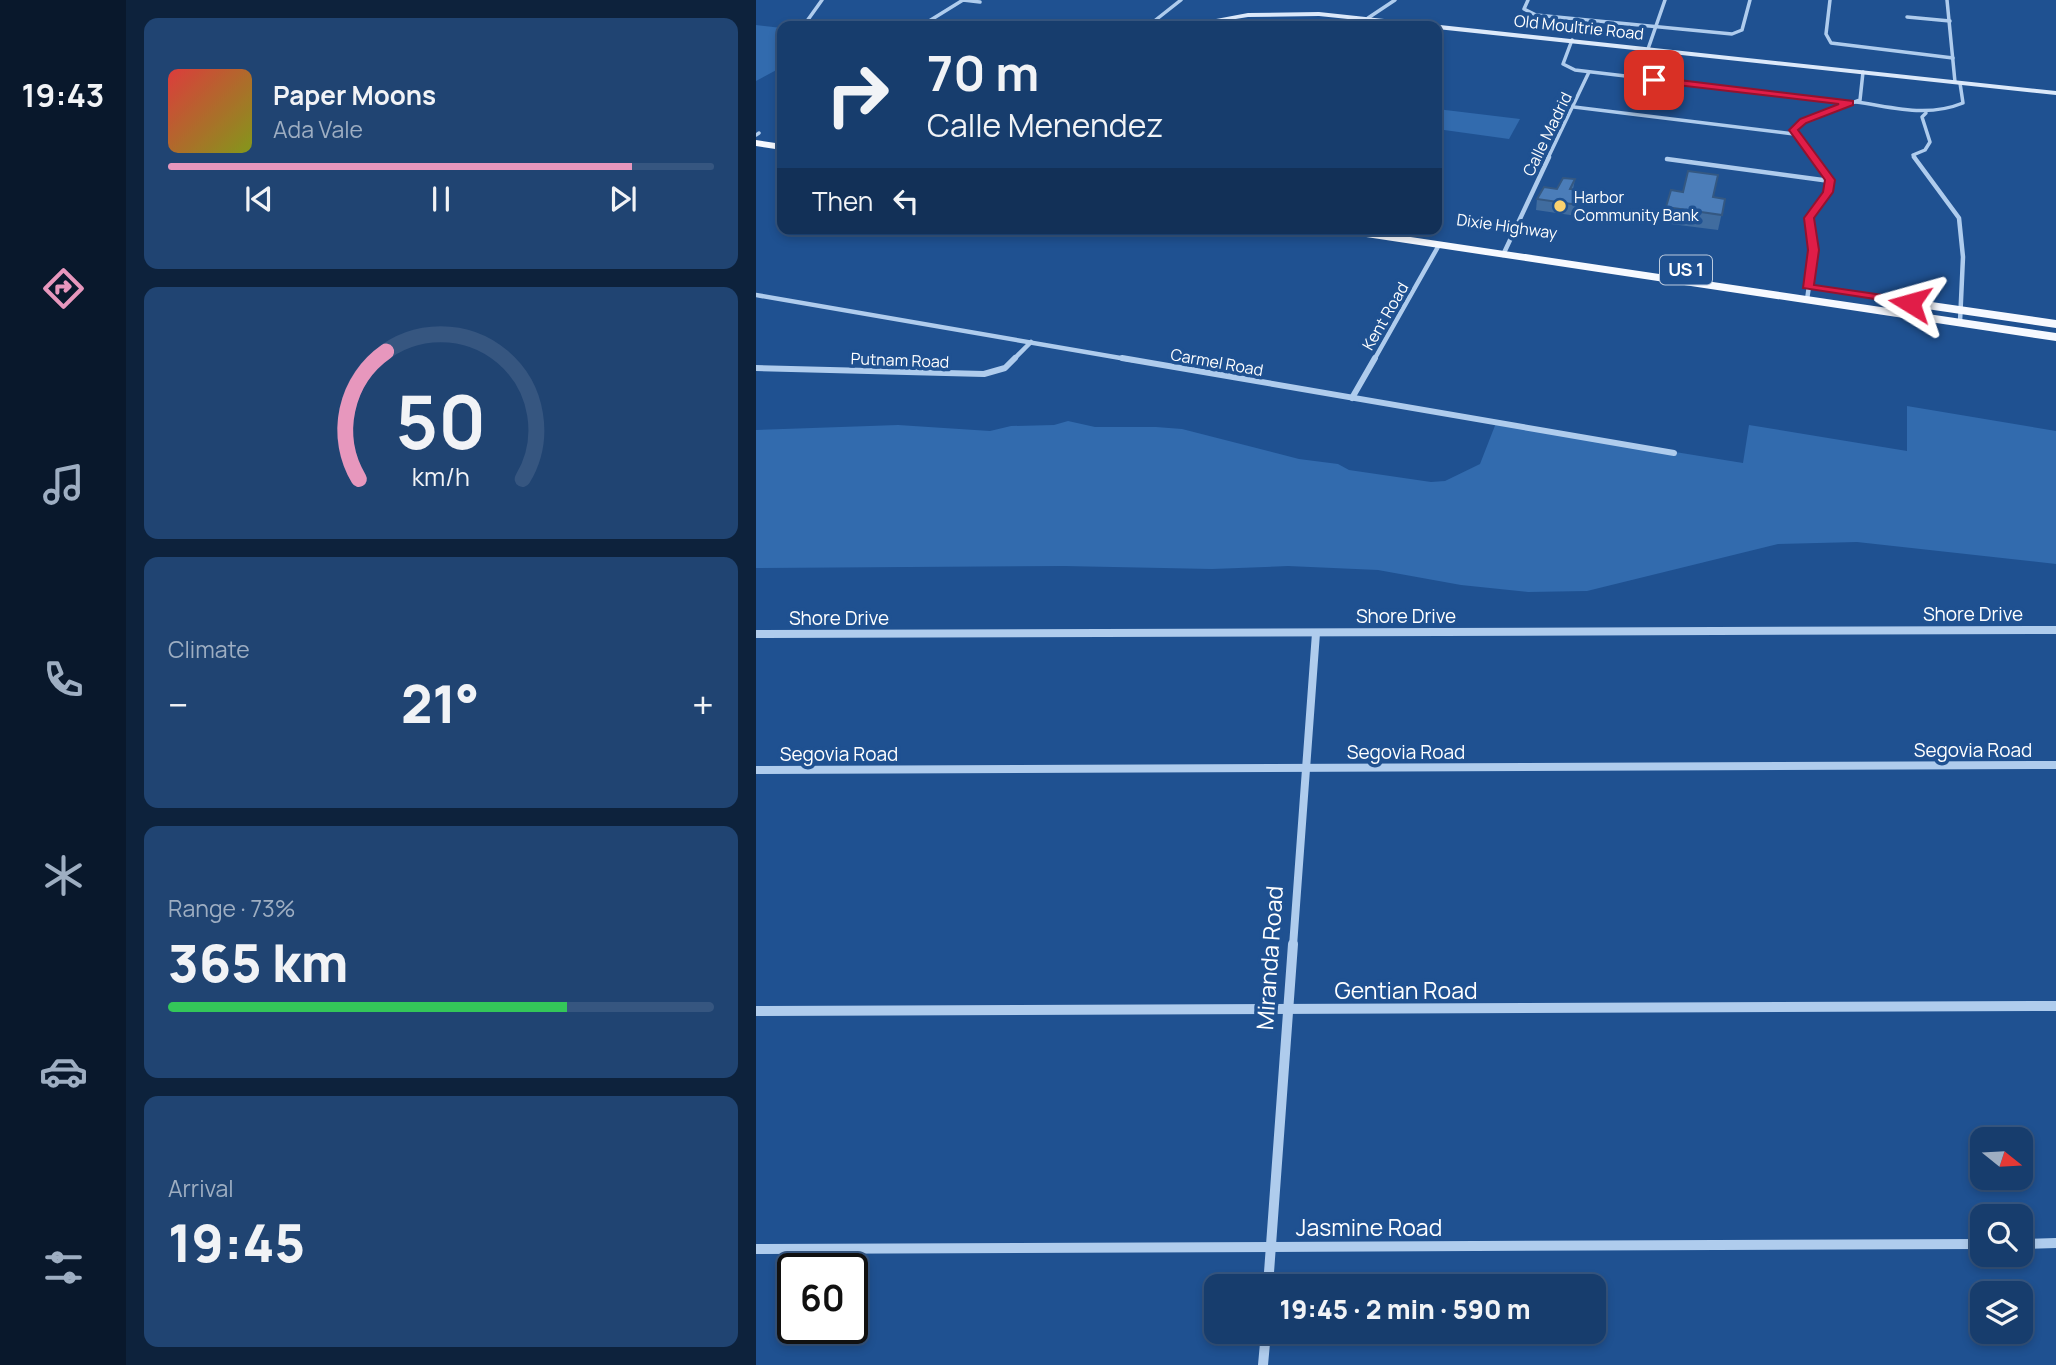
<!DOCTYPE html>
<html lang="en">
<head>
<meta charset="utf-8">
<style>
	:root { --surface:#173d6d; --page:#204472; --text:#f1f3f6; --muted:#9eaec2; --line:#365680; --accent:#e797bd }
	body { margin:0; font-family:Manrope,sans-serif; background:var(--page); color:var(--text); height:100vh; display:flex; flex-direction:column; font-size:26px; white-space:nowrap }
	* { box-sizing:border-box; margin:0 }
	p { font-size:23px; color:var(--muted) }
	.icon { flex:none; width:38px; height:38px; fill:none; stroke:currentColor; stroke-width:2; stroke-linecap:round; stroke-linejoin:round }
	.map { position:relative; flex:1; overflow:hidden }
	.sheet { display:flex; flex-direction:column; gap:18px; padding:18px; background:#0d223c; width:630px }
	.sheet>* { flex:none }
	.top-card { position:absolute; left:21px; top:21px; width:665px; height:214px; border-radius:14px; box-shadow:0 4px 10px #0003,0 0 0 2px var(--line); background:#173d6d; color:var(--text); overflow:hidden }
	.needle { width:46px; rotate:108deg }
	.controls { position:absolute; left:1214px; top:1127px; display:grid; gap:14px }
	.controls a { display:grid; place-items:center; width:63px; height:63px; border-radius:14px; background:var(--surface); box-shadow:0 4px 10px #0003,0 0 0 2px var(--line); font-size:35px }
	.speed { position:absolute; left:21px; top:1253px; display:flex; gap:14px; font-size:35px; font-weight:700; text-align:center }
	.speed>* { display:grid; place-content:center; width:91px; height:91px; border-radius:50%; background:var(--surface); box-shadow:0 4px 10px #0003,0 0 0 2px var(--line); line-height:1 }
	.speed .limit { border:4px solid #111; border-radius:10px; background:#fff; color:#111 }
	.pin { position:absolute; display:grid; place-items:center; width:60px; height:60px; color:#fff; margin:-30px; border-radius:14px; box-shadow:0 4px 10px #0006 }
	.me { position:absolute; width:77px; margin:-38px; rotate:278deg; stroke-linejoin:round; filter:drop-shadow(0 0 5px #0008) }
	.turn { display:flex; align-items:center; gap:24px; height:147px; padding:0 35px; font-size:32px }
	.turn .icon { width:91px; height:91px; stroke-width:2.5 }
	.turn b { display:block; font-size:49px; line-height:60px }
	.then { display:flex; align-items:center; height:66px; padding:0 35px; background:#0003; gap:14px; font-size:26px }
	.big { font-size:52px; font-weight:800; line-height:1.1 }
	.sheet .widget { flex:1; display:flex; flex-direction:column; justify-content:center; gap:10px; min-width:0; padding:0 24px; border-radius:14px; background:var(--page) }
	.sheet .dial { align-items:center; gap:0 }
	.dial svg { height:182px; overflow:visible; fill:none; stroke:var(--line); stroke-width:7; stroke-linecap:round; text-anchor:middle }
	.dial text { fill:var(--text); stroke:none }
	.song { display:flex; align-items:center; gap:21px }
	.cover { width:84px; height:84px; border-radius:10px; background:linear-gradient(135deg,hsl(0 70% 55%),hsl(70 70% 35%)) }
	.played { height:7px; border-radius:4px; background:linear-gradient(90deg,var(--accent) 85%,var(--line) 85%) }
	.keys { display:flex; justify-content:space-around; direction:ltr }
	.heat { display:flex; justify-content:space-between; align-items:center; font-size:38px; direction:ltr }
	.charge { height:10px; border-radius:5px; background:linear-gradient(90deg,#34c759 73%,var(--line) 0) }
	.trip { position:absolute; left:448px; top:1274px; width:402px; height:70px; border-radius:14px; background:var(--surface); box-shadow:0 4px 10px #0003,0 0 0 2px var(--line); font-weight:800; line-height:70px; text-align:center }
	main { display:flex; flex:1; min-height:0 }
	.dock { display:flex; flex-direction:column; width:126px; justify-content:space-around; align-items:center; background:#09182c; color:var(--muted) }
	.dock .icon { width:49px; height:49px }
	.dock .on { color:var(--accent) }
	.dock b { font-size:32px; color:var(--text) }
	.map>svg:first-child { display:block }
</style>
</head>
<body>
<main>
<nav class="dock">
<b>19:43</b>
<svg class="icon on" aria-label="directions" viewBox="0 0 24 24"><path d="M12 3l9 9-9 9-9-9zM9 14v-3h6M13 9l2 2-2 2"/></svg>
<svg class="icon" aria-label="music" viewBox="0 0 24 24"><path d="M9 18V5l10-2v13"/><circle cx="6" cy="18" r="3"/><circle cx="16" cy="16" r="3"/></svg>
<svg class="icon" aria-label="phone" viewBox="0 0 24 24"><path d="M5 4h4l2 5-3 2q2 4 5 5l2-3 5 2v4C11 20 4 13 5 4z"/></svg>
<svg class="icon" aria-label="climate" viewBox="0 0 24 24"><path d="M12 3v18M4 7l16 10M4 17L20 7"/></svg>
<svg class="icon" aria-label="car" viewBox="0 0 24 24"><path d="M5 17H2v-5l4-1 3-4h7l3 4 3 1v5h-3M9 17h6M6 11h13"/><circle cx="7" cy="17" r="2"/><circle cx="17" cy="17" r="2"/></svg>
<svg class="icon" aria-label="filters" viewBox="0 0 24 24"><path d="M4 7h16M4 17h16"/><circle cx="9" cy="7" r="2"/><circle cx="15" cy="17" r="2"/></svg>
</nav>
<section class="sheet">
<div class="widget">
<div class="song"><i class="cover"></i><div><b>Paper Moons</b><p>Ada Vale</p></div></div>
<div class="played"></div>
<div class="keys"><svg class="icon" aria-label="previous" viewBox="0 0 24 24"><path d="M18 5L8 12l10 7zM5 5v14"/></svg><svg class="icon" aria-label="pause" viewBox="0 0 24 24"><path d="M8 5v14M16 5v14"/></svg><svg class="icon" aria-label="next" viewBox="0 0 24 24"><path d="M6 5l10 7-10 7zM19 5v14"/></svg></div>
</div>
<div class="widget dial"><svg viewBox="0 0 100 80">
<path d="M14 69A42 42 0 1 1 86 69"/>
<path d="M14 69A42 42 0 0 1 26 13" stroke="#e797bd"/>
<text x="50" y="56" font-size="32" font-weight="700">50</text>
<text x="50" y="72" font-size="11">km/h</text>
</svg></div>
<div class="widget"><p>Climate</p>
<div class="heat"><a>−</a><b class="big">21°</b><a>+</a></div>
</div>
<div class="widget"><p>Range · 73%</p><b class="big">365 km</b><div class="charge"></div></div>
<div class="widget"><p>Arrival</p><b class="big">19:45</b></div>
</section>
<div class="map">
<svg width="1300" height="1365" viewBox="0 0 1300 1365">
	<rect width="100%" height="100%" fill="#1f5191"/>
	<g fill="#326bae">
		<polygon points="0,25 26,28 26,67 0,81"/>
		<polygon points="681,109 764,119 753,139 681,129"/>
		<polygon points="1151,406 1300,431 1300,564 1101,542 1022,544 831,591 772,592 705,585 622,570 532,566 456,569 308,566 0,568 0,430 142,425 234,431 255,426 298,425 312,421 339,427 400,427 426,429 543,459 582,464 593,470 675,482 689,481 724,464 740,423 987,463 993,425 1151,451"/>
	</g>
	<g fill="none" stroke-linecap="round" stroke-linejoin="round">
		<g stroke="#afcced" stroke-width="3.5">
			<polyline points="772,0 768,9 780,15 976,34 986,30 994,0"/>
			<polyline points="1074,0 1070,34 1075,43 1197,58"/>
			<polyline points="1191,0 1199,82"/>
			<polyline points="1151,17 1194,21"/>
			<polyline points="612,18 639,0"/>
			<polyline points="51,21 66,0"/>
			<polyline points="165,26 207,0 224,2"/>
			<polyline points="392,26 425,0"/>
			<polyline points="816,40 807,64 819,70 1094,103"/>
			<polyline points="892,49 909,0"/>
			<path d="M1100 102C1137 107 1170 118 1207 103L1204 83"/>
			<polyline points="818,107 1038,134"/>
			<polyline points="0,135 3,133"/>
			<polyline points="792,158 833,72"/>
			<polyline points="1058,158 1037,130 1047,121 1104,100 1107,72"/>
			<polyline points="1159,158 1157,155 1169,150 1174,142 1166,117 1170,113"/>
		</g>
		<g stroke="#afcced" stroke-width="4.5">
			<polyline points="1158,157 1203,218 1207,257 1204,322"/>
			<polyline points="911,159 1074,181"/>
			<polyline points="747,255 793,157"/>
			<polyline points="0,295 376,360"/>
			<polyline points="1051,300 1058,250 1053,218 1072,192 1074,180 1057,157"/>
			<polyline points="257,360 275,342"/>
			<polyline points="618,360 683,245"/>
		</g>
		<g stroke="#afcced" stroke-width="6">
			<polyline points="366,358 918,453"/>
			<polyline points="0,368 228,374 249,368 259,358"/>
			<polyline points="596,398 619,358"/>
		</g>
		<g stroke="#afcced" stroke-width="8">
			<polyline points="0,634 1300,630"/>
			<polyline points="0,770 1300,765"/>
			<polyline points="537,946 560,633"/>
		</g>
		<g stroke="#afcced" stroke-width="10">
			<polyline points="0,1011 1300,1006"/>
			<polyline points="1265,1244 1300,1243"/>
			<polyline points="0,1249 1227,1244"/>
			<polyline points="512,1286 537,944"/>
			<polyline points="507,1365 510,1332"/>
		</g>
		<polygon fill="#dce9fa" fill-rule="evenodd" points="563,12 1300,91 1300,95 681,29 681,26 659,26 563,16 492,17 436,26 423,26 492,13"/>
		<g fill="#f6f9ff" fill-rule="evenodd">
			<polygon points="0,140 26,144 26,150 0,146"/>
			<polygon points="572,229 601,229 1300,333 1300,341 577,232"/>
			<polygon points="1134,296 1300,320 1300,328 1130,303 1130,297"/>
		</g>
	</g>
	<g fill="#406c9f">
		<polygon points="819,179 817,190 829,191 827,202 821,216 780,210 781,199"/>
		<polygon points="927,192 969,199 962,230 907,223 910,207"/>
	</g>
	<polygon fill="#345882" points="829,191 827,202 821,216 822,205"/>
	<g fill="#4b7db9" stroke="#345882" stroke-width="2">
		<polygon points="932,171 962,175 957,197 969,199 966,215 910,207 915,190 927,192"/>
		<polygon points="807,178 819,179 814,189 829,191 822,205 781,199 788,187 801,189"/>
	</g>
	<polygon fill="#e11d48" stroke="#92132f" stroke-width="2" points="898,77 1097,101 1097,105 1050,123 1042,130 1079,180 1077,192 1058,218 1063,250 1058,285 1154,299 1158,300 1158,305 1047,288 1052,250 1048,218 1067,192 1069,180 1033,130 1044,119 1083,104 895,82"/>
	<circle fill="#fbd26f" stroke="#1f5191" stroke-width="2.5" cx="804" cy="206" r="7"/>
	<g text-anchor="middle" stroke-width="7" stroke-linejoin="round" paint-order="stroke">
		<g font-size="16" fill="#fff" stroke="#1f5191">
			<text transform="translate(823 27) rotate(6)" y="6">Old Moultrie Road</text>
			<text transform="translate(791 134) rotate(-64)" y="6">Calle Madrid</text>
			<text transform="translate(751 226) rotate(8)" y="6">Dixie Highway</text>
			<text transform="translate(629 316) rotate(-60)" y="6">Kent Road</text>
			<text transform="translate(144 360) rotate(2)" y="6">Putnam Road</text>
			<text transform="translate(461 362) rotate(10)" y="6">Carmel Road</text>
		</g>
		<g font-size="16" fill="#fff" stroke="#1f5191" text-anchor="start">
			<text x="818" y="203">Harbor<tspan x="818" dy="18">Community Bank</tspan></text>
		</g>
		<rect fill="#1f5191" stroke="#bccbde" stroke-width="2" x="904" y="255.5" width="52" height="29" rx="5"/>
		<g font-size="18" font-weight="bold" fill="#fff">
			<text x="930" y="276">US 1</text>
		</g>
		<g font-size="19" fill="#fff" stroke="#1f5191">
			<text x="1217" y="621">Shore Drive</text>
			<text x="650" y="623">Shore Drive</text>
			<text x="83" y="625">Shore Drive</text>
			<text x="1217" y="757">Segovia Road</text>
			<text x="650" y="759">Segovia Road</text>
			<text x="83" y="761">Segovia Road</text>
		</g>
		<g font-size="23" fill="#fff" stroke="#1f5191">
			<text transform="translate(514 958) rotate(-86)" y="8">Miranda Road</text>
			<text x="650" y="999">Gentian Road</text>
			<text x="613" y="1236">Jasmine Road</text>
		</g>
	</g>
</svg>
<div class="controls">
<a><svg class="needle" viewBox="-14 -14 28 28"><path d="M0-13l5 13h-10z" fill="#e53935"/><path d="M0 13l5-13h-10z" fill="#9eaec2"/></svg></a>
<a><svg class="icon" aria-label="search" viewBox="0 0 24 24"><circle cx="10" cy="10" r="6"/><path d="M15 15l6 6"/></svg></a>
<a><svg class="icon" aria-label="layers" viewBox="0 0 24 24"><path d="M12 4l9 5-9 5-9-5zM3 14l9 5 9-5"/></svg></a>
</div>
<div class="speed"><div class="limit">60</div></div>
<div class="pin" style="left:898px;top:80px;background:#d93025"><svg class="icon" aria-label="arrive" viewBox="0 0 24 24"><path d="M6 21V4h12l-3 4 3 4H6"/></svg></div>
<svg class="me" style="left:1154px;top:303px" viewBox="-20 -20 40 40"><path d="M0-17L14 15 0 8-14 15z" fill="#e11d48" stroke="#fff" stroke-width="4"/></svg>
<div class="trip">19:45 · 2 min · 590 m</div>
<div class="top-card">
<div class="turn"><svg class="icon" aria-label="right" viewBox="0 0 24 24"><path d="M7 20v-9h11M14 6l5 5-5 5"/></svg><div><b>70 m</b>Calle Menendez</div></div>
<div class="then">Then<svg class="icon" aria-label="left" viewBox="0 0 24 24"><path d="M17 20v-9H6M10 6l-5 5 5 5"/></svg></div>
</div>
</div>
</main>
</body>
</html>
